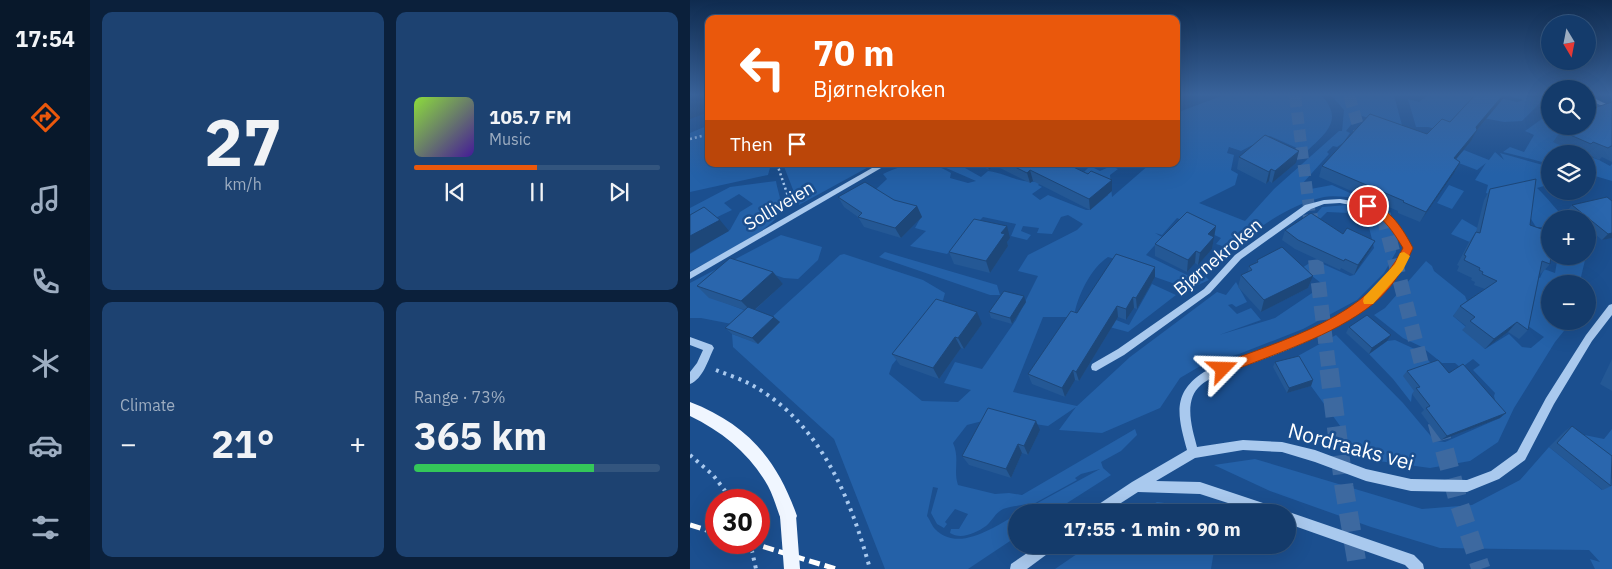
<!DOCTYPE html>
<html lang="en">
<head>
<meta charset="utf-8">
<style>
	:root { --surface:#143b6b; --page:#1d4271; --text:#f1f3f6; --muted:#9dadc1; --line:#33557e; --accent:#ea580c }
	body { margin:0; font-family:"IBM Plex Sans",sans-serif; background:var(--page); color:var(--text); height:100vh; display:flex; flex-direction:column; font-size:19px; white-space:nowrap }
	* { box-sizing:border-box; margin:0 }
	p { font-size:16px; color:var(--muted) }
	.icon { flex:none; width:28px; height:28px; fill:none; stroke:currentColor; stroke-width:2; stroke-linecap:round; stroke-linejoin:round }
	.map { position:relative; flex:1; overflow:hidden }
	.sheet { display:flex; flex-direction:column; gap:12px; padding:12px; background:#0b203b; width:600px }
	.sheet>* { flex:none }
	.top-card { position:absolute; left:15px; top:15px; width:475px; height:152px; border-radius:10px; box-shadow:0 5px 20px #0002,0 0 0 1px var(--line); background:#ea580c; color:#fff; overflow:hidden }
	.needle { width:32px; rotate:170deg }
	.fabs { position:absolute; left:851px; top:15px; display:grid; gap:10px }
	.fabs a { display:grid; place-items:center; width:55px; height:55px; border-radius:50%; background:var(--surface); box-shadow:0 5px 20px #0002,0 0 0 1px var(--line); font-size:25px }
	.speed { position:absolute; left:15px; top:489px; display:flex; gap:10px; font-size:25px; font-weight:700; text-align:center }
	.speed>* { display:grid; place-content:center; width:65px; height:65px; border-radius:50%; background:var(--surface); box-shadow:0 5px 20px #0002,0 0 0 1px var(--line); line-height:1 }
	.speed .limit { border:8px solid #d22; background:#fff; color:#111 }
	.pin { position:absolute; display:grid; place-items:center; width:42px; height:42px; color:#fff; margin:-21px; border:2px solid #fff; border-radius:50%; box-shadow:0 1px 5px #0007 }
	.me { position:absolute; width:55px; margin:-28px; rotate:68deg; stroke-linejoin:round; filter:drop-shadow(0 0 4px #0008) }
	.turn { display:flex; align-items:center; gap:18px; height:105px; padding:0 25px; font-size:22px }
	.turn .icon { width:65px; height:65px; stroke-width:2.5 }
	.turn b { display:block; font-size:35px; line-height:42px }
	.then { display:flex; align-items:center; height:48px; padding:0 25px; background:#0003; gap:10px; font-size:19px }
	.big { font-size:38px; font-weight:800; line-height:1.1 }
	.sheet .widget { flex:1; display:flex; flex-direction:column; justify-content:center; gap:8px; min-width:0; padding:0 18px; border-radius:10px; background:var(--page) }
	.sheet .dial { align-items:center; gap:0 }
	.dial b { font-size:65px; line-height:1 }
	.song { display:flex; align-items:center; gap:15px }
	.cover { width:60px; height:60px; border-radius:8px; background:linear-gradient(135deg,hsl(90 70% 55%),hsl(260 70% 35%)) }
	.played { height:5px; border-radius:2px; background:linear-gradient(90deg,var(--accent) 50%,var(--line) 50%) }
	.keys { display:flex; justify-content:space-around; direction:ltr }
	.heat { display:flex; justify-content:space-between; align-items:center; font-size:28px; direction:ltr }
	.charge { height:8px; border-radius:4px; background:linear-gradient(90deg,#34c759 73%,var(--line) 0) }
	.sheet .tiles { flex:1; display:grid; gap:12px; grid-template-columns:repeat(2,1fr) }
	.trip { position:absolute; left:318px; top:504px; width:288px; height:50px; border-radius:25px; background:var(--surface); box-shadow:0 5px 20px #0002,0 0 0 1px var(--line); font-weight:800; line-height:50px; text-align:center }
	main { display:flex; flex:1; min-height:0 }
	.tab-bar { display:flex; flex-direction:column; width:90px; justify-content:space-around; align-items:center; background:#08182b; color:var(--muted) }
	.tab-bar .icon { width:35px; height:35px }
	.tab-bar .selected { color:var(--accent) }
	.tab-bar b { font-size:22px; color:var(--text) }
	.map>svg:first-child { display:block }
</style>
</head>
<body>
<main>
<nav class="tab-bar">
<b>17:54</b>
<svg class="icon selected" aria-label="directions" viewBox="0 0 24 24"><path d="M12 3l9 9-9 9-9-9zM9 14v-3h6M13 9l2 2-2 2"/></svg>
<svg class="icon" aria-label="music" viewBox="0 0 24 24"><path d="M9 18V5l10-2v13"/><circle cx="6" cy="18" r="3"/><circle cx="16" cy="16" r="3"/></svg>
<svg class="icon" aria-label="phone" viewBox="0 0 24 24"><path d="M5 4h4l2 5-3 2q2 4 5 5l2-3 5 2v4C11 20 4 13 5 4z"/></svg>
<svg class="icon" aria-label="climate" viewBox="0 0 24 24"><path d="M12 3v18M4 7l16 10M4 17L20 7"/></svg>
<svg class="icon" aria-label="car" viewBox="0 0 24 24"><path d="M5 17H2v-5l4-1 3-4h7l3 4 3 1v5h-3M9 17h6M6 11h13"/><circle cx="7" cy="17" r="2"/><circle cx="17" cy="17" r="2"/></svg>
<svg class="icon" aria-label="filters" viewBox="0 0 24 24"><path d="M4 7h16M4 17h16"/><circle cx="9" cy="7" r="2"/><circle cx="15" cy="17" r="2"/></svg>
</nav>
<section class="sheet">
<div class="tiles">
<div class="widget dial"><b>27</b><p>km/h</p></div>
<div class="widget">
<div class="song"><i class="cover"></i><div><b>105.7 FM</b><p>Music</p></div></div>
<div class="played"></div>
<div class="keys"><svg class="icon" aria-label="previous" viewBox="0 0 24 24"><path d="M18 5L8 12l10 7zM5 5v14"/></svg><svg class="icon" aria-label="pause" viewBox="0 0 24 24"><path d="M8 5v14M16 5v14"/></svg><svg class="icon" aria-label="next" viewBox="0 0 24 24"><path d="M6 5l10 7-10 7zM19 5v14"/></svg></div>
</div>
<div class="widget"><p>Climate</p>
<div class="heat"><a>−</a><b class="big">21°</b><a>+</a></div>
</div>
<div class="widget"><p>Range · 73%</p><b class="big">365 km</b><div class="charge"></div></div>
</div>
</section>
<div class="map">
<svg width="922" height="569" viewBox="0 0 922 569">
	<rect width="100%" height="100%" fill="#1b4f8f"/>
	<g fill="#2461a8">
		<path d="M534 95H631C655 120 635 134 616 152L580 136 551 151 539 147 537 153 544 155 541 170 548 174 545 185 509 203 555 221 584 189 649 131H652L654 110 641 95H704L713 129 669 115 656 131 660 133 653 143 647 147 643 146 637 152 639 154 613 183 615 190 642 185 660 193 669 194 670 198C659 198 645 195 634 197 601 204 568 227 542 249L526 244 531 238 487 218 472 235 465 233 472 237 456 255 499 276 507 268 519 280 506 286 485 284 448 271 446 265 418 257C401 268 387 296 384 317H353L323 392 387 406 440 357 527 292 536 295 546 282 557 302 546 307 542 304 538 305 547 314 561 308 571 320 529 335 585 318 625 291 636 287 612 268 624 260 660 276 664 275 684 248 678 223 659 213 637 212 629 220 626 214 632 207 657 205 678 209 701 225 708 238 706 252 694 273 667 300 613 329 549 354 512 365 490 378 470 408 412 433 369 430 386 407 358 426 304 418 277 425 263 443C270 459 263 470 268 485L305 494 319 493 332 495 445 429 447 435 431 451 411 462 413 468 421 475 363 512H331L410 469 391 474 385 478 387 480 338 507 337 504C329 506 320 506 313 509 305 513 302 521 296 526 286 533 271 540 260 533L261 529H269L278 514 265 509 255 522 257 524 254 528 247 524 241 513 248 488 243 487 237 516C240 520 242 526 245 529 268 553 304 527 326 515V537L278 569H195L144 439 43 347 42 334 68 343 81 318 150 255 154 254 233 280 255 293 252 304 202 365 199 374 232 401 268 402 281 390 254 383 265 362 292 369 326 320 348 276 328 271 338 255 387 230 393 224 378 215 371 217 362 234 347 233 349 228 333 226 331 231 341 235 337 240 321 236 326 224 293 217 257 254 220 246 236 231 225 228 231 217 224 213 228 207 196 199 183 192 197 179 193 174C220 162 235 158 261 173L260 178 278 183 286 181 247 164H268L291 177 298 171C320 174 329 185 352 181L348 185 352 187 342 194 350 200 358 195 396 210H400L418 195 392 174 400 166 410 171 421 166 428 169 420 175 422 197 460 164H486V113Z"/>
		<polygon points="738,95 798,95 827,102 834,100 822,97 821,95 844,97 858,95 832,121 814,122 788,117 754,131 738,127 726,127 718,99 729,102"/>
		<polygon points="898,103 915,112 922,122 873,144 868,150 879,154 860,154 860,164 813,152 820,147 834,152 844,135 835,131 860,113 860,126 898,126"/>
		<polygon points="19,125 19,164 81,164 78,175 0,192 0,133"/>
		<path d="M719 144 758 149 771 153 774 150 799 160 805 152 814 160 810 153 860 167V188L854 186 847 188C858 198 865 209 876 219H860V227H846L831 203 796 193 798 185 785 180 796 163 787 170Z"/>
		<polygon points="898,156 909,160 920,166 922,164 922,181 898,174"/>
		<polygon points="93,164 120,164 123,166 128,164 184,164 109,205"/>
		<path d="M86 181C87 189 93 203 90 211 85 230 19 261 0 271V254L40 230 50 212 63 204 49 194 34 203 42 210 0 230V208L40 187Z"/>
		<polygon points="759,185 774,191 762,209 747,203"/>
		<polygon points="772,219 796,233 782,243 761,234"/>
		<polygon points="91,235 132,247 128,260 108,279 94,278 57,266 20,297 59,312 47,325 11,318 0,318 0,283"/>
		<polygon points="195,252 307,285 310,295 300,295 189,257"/>
		<polygon points="868,256 896,256 890,281 895,284 860,284 860,321 882,321 865,342 824,408 808,442 780,461 740,468 681,460 654,447 656,434 621,386 606,357 646,335 713,403 745,441 755,442 810,418 804,396 805,393 783,370 790,365 783,359 771,368 765,363 752,363 732,347 713,338 684,315 695,308 736,261 742,266 744,271 775,296 777,301 763,316 776,327 795,349 819,334 832,347 841,348 854,337 832,322 836,272 850,278 854,269 865,273"/>
		<polygon points="462,284 486,295 438,332 386,318 395,308 439,325"/>
		<polygon points="705,340 729,351 743,365 725,393 722,394 721,402 703,379 679,354 697,341"/>
		<polygon points="922,429 922,467 875,431 914,439"/>
		<polygon points="859,447 912,490 922,478 922,569 905,569 900,559 910,562 899,550 750,548 681,527 580,491 524,465 565,459 732,509 782,505 830,480"/>
		<polygon points="467,502 504,507 514,512 450,512"/>
		<polygon points="400,545 525,545 521,569 365,569"/>
	</g>
	<g fill="none" stroke-linecap="round" stroke-linejoin="round">
		<g stroke="#3d69a0" stroke-width="12" stroke-dasharray="12 5.5" stroke-linecap="butt">
			<polyline points="605,95 620,216"/>
			<polyline points="659,95 674,146"/>
			<polyline points="685,185 693,216"/>
		</g>
		<g stroke="#3d69a0" stroke-width="15" stroke-dasharray="15 8" stroke-linecap="butt">
			<polyline points="620,214 639,370"/>
			<polyline points="693,214 733,370"/>
		</g>
		<g stroke="#3d69a0" stroke-width="19" stroke-dasharray="19 10" stroke-linecap="butt">
			<polyline points="639,369 654,487 668,569"/>
			<polyline points="733,369 737,385"/>
			<polyline points="747,422 768,500 791,569"/>
		</g>
		<g stroke="#a9c9ee" stroke-width="2.5" stroke-dasharray="2 3" stroke-linecap="butt">
			<polyline points="0,139 19,134"/>
			<polyline points="87,164 100,202"/>
		</g>
		<g stroke="#a9c9ee" stroke-width="4" stroke-dasharray="3 5" stroke-linecap="butt">
			<path d="M26 370C36 374 48 378 58 383 129 420 160 496 180 569"/>
			<polyline points="0,455 23,475 42,500"/>
		</g>
		<g fill="#a9c9ee" fill-rule="evenodd">
			<polygon points="898,95 922,107 922,111 898,99"/>
			<polygon points="189,164 198,164 0,279 0,272"/>
			<path d="M650 199C692 206 701 210 722 248L721 250C716 259 711 269 705 277 662 333 585 354 522 378 518 380 514 382 511 385 493 400 502 428 507 447L553 440 592 442 625 450 676 469 721 479 777 480 801 471 827 452 856 398 896 335 919 305 922 304V315L902 341 864 404 835 460 809 479 777 492 721 491 676 481 625 462 592 452 553 450 505 458 466 481 510 482 582 506 586 508 588 512H566L510 494 448 492 417 512H401L403 508 442 482 497 450C488 417 481 393 514 372 570 351 634 334 679 293 694 280 704 264 714 248L704 230 686 213 676 208 650 203 634 204 621 209 551 259 520 293 434 355 406 371 402 370 401 367 402 364 428 349 514 289 545 255 615 205 634 200Z"/>
			<path d="M0 337 22 345 24 348C18 360 13 379 0 384V372L7 363 13 350 0 345Z"/>
			<polygon points="596,511 724,555 733,564 734,569 719,569 715,565 596,523 596,512 592,512"/>
			<polygon points="349,545 366,545 364,549 337,569 320,569 321,564"/>
		</g>
		<path fill="#f0f6ff" fill-rule="evenodd" d="M0 402C57 424 87 459 107 516L104 522 98 525 92 522C87 510 84 497 78 486 60 454 33 432 0 416Z"/>
		<g stroke="#fff" stroke-width="5" stroke-dasharray="11 5" stroke-linecap="butt">
			<polyline points="0,525 26,533"/>
			<polyline points="58,542 146,569"/>
		</g>
		<polyline stroke="#a9c9ee" stroke-width="4" stroke-dasharray="3 5" stroke-linecap="butt" points="60,542 66,569"/>
		<polyline stroke="#f0f6ff" stroke-width="16" points="98,516 102,569"/>
	</g>
	<g fill="#245895">
		<polygon points="785,95 816,95 787,130 781,141 766,159 770,162 764,173 730,222 708,213 708,211 629,177 632,166 737,134 760,122"/>
		<polygon points="922,102 922,162 912,157 909,160 898,155 898,154 889,154 863,142 871,131"/>
		<polygon points="549,157 606,163 582,183 579,181 576,184 547,169"/>
		<polygon points="288,164 377,164 422,191 400,210 343,181 340,183 304,165 299,170"/>
		<polygon points="800,189 840,225 860,264 851,274 850,273 838,330 829,339 818,332 795,349 772,330 776,326 763,316 770,306 795,289 784,285 785,282 781,280 782,278 767,271 769,266 767,265 779,242 786,232 794,200"/>
		<polygon points="148,197 204,200 227,206 232,217 211,238 174,227 168,217 154,207"/>
		<polygon points="917,197 922,238 912,240 898,228 898,219 887,219 877,211 882,205"/>
		<polygon points="526,226 522,249 508,265 505,263 497,272 465,256 465,244"/>
		<polygon points="595,230 653,234 680,250 664,275 651,268 650,270 605,249 592,240"/>
		<polygon points="320,238 317,242 318,246 300,273 264,264 259,252"/>
		<polygon points="567,260 623,276 618,288 571,312 548,287 551,275 558,272 559,266 566,263"/>
		<polygon points="83,272 93,284 65,310 90,322 68,344 42,334 35,328 55,310 19,298 7,286"/>
		<polygon points="465,277 447,309 444,308 436,320 428,317 389,381 385,380 375,397 342,384 338,374 387,313"/>
		<polygon points="336,302 322,324 301,318 299,312"/>
		<polygon points="292,324 274,349 271,348 249,379 210,365 202,354"/>
		<polygon points="659,327 697,341 679,354 656,333"/>
		<polygon points="922,359 922,391 910,384"/>
		<polygon points="585,362 623,380 621,386 597,393 583,367"/>
		<polygon points="717,371 759,373 810,418 751,440 731,413 734,410 722,394 724,391 713,376"/>
		<polygon points="882,426 921,486 913,490 859,447 875,431"/>
		<polygon points="350,430 338,455 332,453 321,478 279,465 272,456"/>
	</g>
	<g fill="#1d4779">
		<polygon points="0,95 19,95 19,112 0,119"/>
		<polygon points="813,95 816,95 781,137 786,127"/>
		<polygon points="787,130 781,141 758,169 764,158"/>
		<polygon points="609,151 606,163 582,183 585,171"/>
		<polygon points="770,162 764,173 730,222 736,212"/>
		<polygon points="297,164 304,164 304,165 299,170"/>
		<polygon points="581,169 579,181 576,184 579,172"/>
		<polygon points="340,170 343,181 340,183 337,173"/>
		<polygon points="422,180 422,191 400,210 399,199"/>
		<polygon points="227,206 232,217 211,238 205,228"/>
		<polygon points="30,220 39,231 0,253 0,236"/>
		<polygon points="317,226 320,238 317,242 318,246 300,273 296,261 311,233"/>
		<polygon points="526,226 522,249 508,265 510,253 518,234"/>
		<polygon points="922,233 922,238 912,240 918,234"/>
		<polygon points="685,241 680,250 664,275 668,265"/>
		<polygon points="506,251 505,263 497,272 498,260"/>
		<polygon points="465,267 465,277 447,309 446,298"/>
		<polygon points="83,272 93,284 62,312 51,301"/>
		<polygon points="623,276 618,288 571,312 574,300"/>
		<polygon points="334,296 336,302 322,324 320,318"/>
		<polygon points="443,297 444,308 436,320 436,309"/>
		<polygon points="427,306 428,317 389,381 386,372"/>
		<polygon points="287,312 292,324 274,349 268,338"/>
		<polygon points="84,317 90,322 68,344 62,338"/>
		<polygon points="827,322 818,332 795,349 804,339"/>
		<polygon points="701,335 697,341 679,354 682,348"/>
		<polygon points="265,337 271,348 249,379 243,368"/>
		<polygon points="383,370 385,380 375,397 372,388"/>
		<polygon points="623,380 621,386 597,393 599,388"/>
		<polygon points="816,413 810,418 751,440 757,436"/>
		<polygon points="346,421 350,430 338,455 334,446"/>
		<polygon points="328,444 332,453 321,478 316,469"/>
	</g>
	<g fill="#2a66ad" stroke="#1d4779">
		<polygon points="785,95 813,95 786,127 787,130 764,158 770,162 736,212 713,202 714,201 632,166 680,114 737,134 752,119 760,122"/>
		<polygon points="922,102 922,146 921,146 918,148 903,142 901,144 871,131 877,126 898,126 898,110"/>
		<polygon points="575,135 609,151 585,171 581,169 579,172 549,157"/>
		<polygon points="319,164 377,164 398,174 401,171 422,180 399,199 340,170 337,173"/>
		<polygon points="846,179 840,225 860,232 860,256 861,256 860,264 852,261 838,330 827,322 804,339 780,321 785,317 770,306 807,281 792,274 793,272 789,270 790,268 774,260 776,256 774,255 786,232 790,233 800,189"/>
		<polygon points="175,182 204,200 227,206 205,228 168,217 172,213 148,197"/>
		<polygon points="917,197 922,201 922,233 918,234 882,205"/>
		<polygon points="14,207 30,220 0,236 0,215"/>
		<polygon points="497,212 526,226 518,234 524,237 510,253 506,251 498,260 465,244"/>
		<polygon points="621,213 653,234 657,228 685,241 668,265 655,259 654,261 608,240 595,230"/>
		<polygon points="284,219 317,226 311,233 315,234 296,261 259,252"/>
		<polygon points="592,247 623,276 574,300 551,275 562,270 559,266 568,262 567,260"/>
		<polygon points="426,254 465,267 446,298 443,297 436,309 427,306 386,372 383,370 372,388 338,374 381,311 387,313"/>
		<polygon points="40,258 83,272 51,301 7,286"/>
		<polygon points="314,291 334,296 320,318 299,312"/>
		<polygon points="246,299 287,312 268,338 265,337 243,368 202,354"/>
		<polygon points="58,307 84,317 62,338 35,328"/>
		<polygon points="677,315 701,335 682,348 659,327"/>
		<polygon points="609,356 623,380 599,388 585,362"/>
		<polygon points="748,360 759,373 773,364 816,413 757,436 736,408 740,406 726,388 730,387 717,371"/>
		<polygon points="298,408 346,421 334,446 328,444 316,469 272,456"/>
		<polygon points="882,426 922,456 921,486 867,443"/>
	</g>
	<linearGradient id="sky" x2="0" y2="1"><stop stop-color="#0f2b4f"/><stop offset="0.54" stop-color="#39639b"/><stop offset="1" stop-color="#39639b" stop-opacity="0"/></linearGradient>
	<rect width="922" height="175" fill="url(#sky)"/>
	<path fill="#ea580c" stroke="#983908" d="M678 202C701 209 713 229 723 248 714 269 701 289 683 304 643 336 584 354 537 373L533 375 528 373 526 369 528 365C594 339 679 318 713 248 705 235 699 225 687 215 682 211 677 210 673 206Z"/>
	<polygon fill="#f59e0b" points="714,252 720,256 713,270 683,304 674,304 673,301 674,297 705,264 710,253"/>
	<g text-anchor="middle" stroke-width="5" stroke-linejoin="round" paint-order="stroke">
		<g font-size="18" fill="#fff" stroke="#1b4f8f">
			<text transform="translate(89 206) rotate(-31)" y="6">Solliveien</text>
			<text transform="translate(528 257) rotate(-40)" y="6">Bjørnekroken</text>
		</g>
		<g font-size="21" fill="#fff" stroke="#1b4f8f">
			<text transform="translate(661 447) rotate(15)" y="7">Nordraaks vei</text>
		</g>
	</g>
</svg>
<div class="fabs">
<a><svg class="needle" viewBox="-14 -14 28 28"><path d="M0-13l5 13h-10z" fill="#e53935"/><path d="M0 13l5-13h-10z" fill="#9dadc1"/></svg></a>
<a><svg class="icon" aria-label="search" viewBox="0 0 24 24"><circle cx="10" cy="10" r="6"/><path d="M15 15l6 6"/></svg></a>
<a><svg class="icon" aria-label="layers" viewBox="0 0 24 24"><path d="M12 4l9 5-9 5-9-5zM3 14l9 5 9-5"/></svg></a>
<a>+</a>
<a>−</a>
</div>
<div class="speed"><div class="limit">30</div></div>
<div class="pin" style="left:678px;top:206px;background:#d93025"><svg class="icon" aria-label="arrive" viewBox="0 0 24 24"><path d="M6 21V4h12l-3 4 3 4H6"/></svg></div>
<svg class="me" style="left:533px;top:369px" viewBox="-20 -20 40 40"><path d="M0-17L14 15 0 8-14 15z" fill="#ea580c" stroke="#fff" stroke-width="4"/></svg>
<div class="trip">17:55 · 1 min · 90 m</div>
<div class="top-card">
<div class="turn"><svg class="icon" aria-label="left" viewBox="0 0 24 24"><path d="M17 20v-9H6M10 6l-5 5 5 5"/></svg><div><b>70 m</b>Bjørnekroken</div></div>
<div class="then">Then<svg class="icon" aria-label="arrive" viewBox="0 0 24 24"><path d="M6 21V4h12l-3 4 3 4H6"/></svg></div>
</div>
</div>
</main>
</body>
</html>
